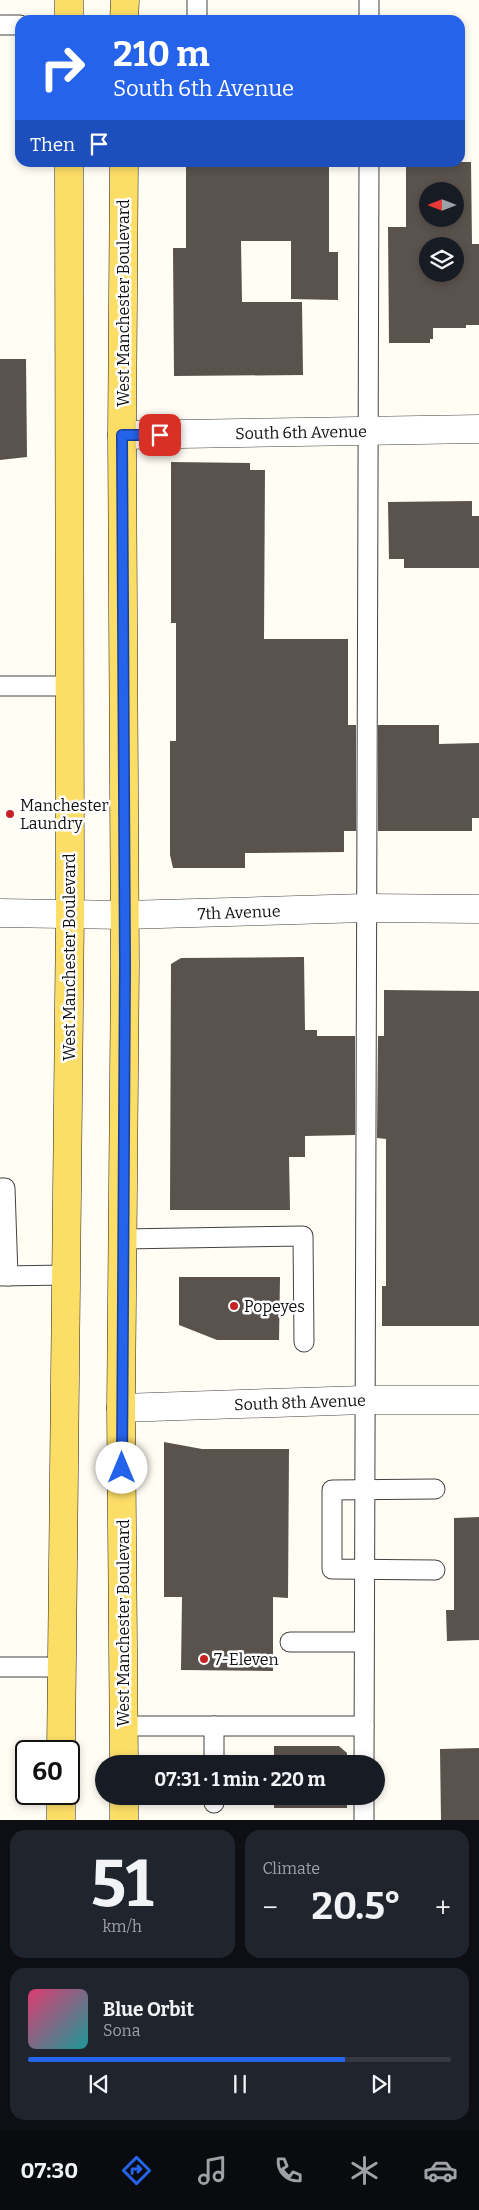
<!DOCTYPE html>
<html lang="en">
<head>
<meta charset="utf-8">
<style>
	:root { --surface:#171b24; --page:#20242c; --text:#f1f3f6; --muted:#9ea1a6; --line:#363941; --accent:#2563eb }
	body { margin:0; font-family:Bitter,serif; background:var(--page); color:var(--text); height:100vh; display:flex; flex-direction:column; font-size:19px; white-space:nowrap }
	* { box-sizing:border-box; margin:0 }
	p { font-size:16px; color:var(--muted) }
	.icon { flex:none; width:28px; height:28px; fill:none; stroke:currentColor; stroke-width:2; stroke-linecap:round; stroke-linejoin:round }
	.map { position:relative; height:1820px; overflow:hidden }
	.panel { display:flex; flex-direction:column; gap:10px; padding:10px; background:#0d0f14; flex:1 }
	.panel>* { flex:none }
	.hud { position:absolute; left:15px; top:15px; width:450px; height:152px; border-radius:15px; box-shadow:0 2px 8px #0003; background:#2563eb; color:#fff; overflow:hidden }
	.needle { width:32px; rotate:270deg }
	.fabs { position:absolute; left:419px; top:182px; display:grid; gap:10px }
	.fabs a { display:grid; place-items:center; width:45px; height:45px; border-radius:50%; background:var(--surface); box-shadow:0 2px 8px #0003; font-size:25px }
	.speed { position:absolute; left:15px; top:1740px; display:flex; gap:10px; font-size:25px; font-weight:700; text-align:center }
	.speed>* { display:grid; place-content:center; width:65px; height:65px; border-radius:50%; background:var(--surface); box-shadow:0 2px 8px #0003; line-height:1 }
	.speed .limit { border:2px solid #111; border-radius:8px; background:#fff; color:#111 }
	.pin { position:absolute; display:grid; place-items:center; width:42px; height:42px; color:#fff; margin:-21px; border-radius:10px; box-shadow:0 2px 8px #0006 }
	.me { position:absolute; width:55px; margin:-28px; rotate:0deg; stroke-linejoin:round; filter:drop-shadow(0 0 4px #0008) }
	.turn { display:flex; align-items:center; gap:18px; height:105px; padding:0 15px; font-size:22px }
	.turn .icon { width:65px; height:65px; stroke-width:2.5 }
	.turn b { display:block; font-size:35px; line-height:42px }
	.then { display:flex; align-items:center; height:48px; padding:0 15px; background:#0003; gap:10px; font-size:19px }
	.big { font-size:38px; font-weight:700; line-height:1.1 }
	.panel .widget { flex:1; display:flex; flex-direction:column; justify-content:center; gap:8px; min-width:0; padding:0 18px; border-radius:15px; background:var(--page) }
	.panel .dial { align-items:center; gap:0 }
	.dial b { font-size:65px; line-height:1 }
	.song { display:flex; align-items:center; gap:15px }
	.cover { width:60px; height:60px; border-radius:8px; background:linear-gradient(135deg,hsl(340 70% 55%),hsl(180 70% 35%)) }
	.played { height:5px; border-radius:2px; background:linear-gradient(90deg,var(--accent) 75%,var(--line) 75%) }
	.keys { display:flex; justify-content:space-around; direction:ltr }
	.heat { display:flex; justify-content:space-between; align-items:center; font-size:28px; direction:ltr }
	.panel .tiles { flex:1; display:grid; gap:10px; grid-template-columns:1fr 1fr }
	.widget:last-child { grid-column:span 2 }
	.trip { position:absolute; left:95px; top:1755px; width:290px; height:50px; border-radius:25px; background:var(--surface); box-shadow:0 2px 8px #0003; font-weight:700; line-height:50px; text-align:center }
	.menu { display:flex; height:80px; justify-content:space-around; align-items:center; background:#090b0e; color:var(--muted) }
	.menu .icon { width:35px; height:35px }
	.menu .selected { color:var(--accent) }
	.menu b { font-size:22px; color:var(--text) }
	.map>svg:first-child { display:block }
</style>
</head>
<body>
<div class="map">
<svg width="479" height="1820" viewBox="0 0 479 1820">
	<rect width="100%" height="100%" fill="#fffdf4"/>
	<g fill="#5a524c" fill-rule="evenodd">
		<polygon points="186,162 329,162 329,252 338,252 338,300 291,299 291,241 241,241 242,302 302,302 303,375 174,376 173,248 186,248"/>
		<path d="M406 162H471L472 244H479V325H466V328H433V339H430V343H389L388 227H406ZM428 191H455V219H428ZM428 246H455V274H428Z"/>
		<polygon points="0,359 26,359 27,457 0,460"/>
		<polygon points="171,462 250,463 250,470 265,470 264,639 348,639 348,725 356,725 356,831 344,831 344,852 245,853 245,868 173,868 170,855 170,741 176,741 176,623 171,623"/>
		<polygon points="472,501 472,516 479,516 479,568 404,568 404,559 389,559 388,502"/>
		<polygon points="378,725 439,725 439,744 479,743 479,818 472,818 472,831 378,831"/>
		<polygon points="304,957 305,1030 317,1030 317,1036 355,1036 355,1135 305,1136 305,1157 289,1157 290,1210 170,1210 171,964 181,958"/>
		<polygon points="384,990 479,991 479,1326 382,1326 382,1286 386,1286 386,1139 377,1138 378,1036 384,1036"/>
		<polygon points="179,1277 280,1277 279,1340 217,1340 179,1325"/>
		<polygon points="164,1442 202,1449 289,1449 288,1598 273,1597 273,1671 181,1670 182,1597 164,1597"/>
		<polygon points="479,1517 479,1640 447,1641 446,1610 454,1610 454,1518"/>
		<polygon points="274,1746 339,1746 347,1753 347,1764 274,1764"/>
		<polygon points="479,1748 479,1820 441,1820 440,1749"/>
		<rect x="274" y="1796" width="73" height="12"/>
	</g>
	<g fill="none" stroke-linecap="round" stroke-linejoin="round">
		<g stroke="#434343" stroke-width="21">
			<g id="lane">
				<polyline points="369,0 369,20"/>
				<polyline points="197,20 197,0"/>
				<polyline points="0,25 20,25"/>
				<polyline points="0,686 69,686"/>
				<polyline points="0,1188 5,1188 8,1276"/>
				<polyline points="123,1239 303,1236 304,1342"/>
				<polyline points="0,1276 67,1275"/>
				<polyline points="435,1489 332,1490 332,1569 435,1570"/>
				<polyline points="290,1642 364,1642"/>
				<polyline points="0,1667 62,1667"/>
				<polyline points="124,1726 364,1726"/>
				<polyline points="214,1726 214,1764"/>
				<polyline points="364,1764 369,162"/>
				<polyline points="214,1796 214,1803"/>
				<polyline points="364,1796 364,1820"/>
			</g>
		</g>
		<g stroke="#434343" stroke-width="29">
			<g id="street">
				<polyline points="122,435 479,429"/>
				<polyline points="0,913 125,915 365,908 479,909"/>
				<polyline points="121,1408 364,1400 479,1400"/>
			</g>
		</g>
		<g stroke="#212121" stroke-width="29">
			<g id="primary">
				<polyline points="69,0 69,20"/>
				<polyline points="124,20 125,0"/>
				<polyline points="61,1751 70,913 69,162"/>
				<polyline points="124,1764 121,1408 125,965 122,435 124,162"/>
				<polyline points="61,1820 61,1794"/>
				<polyline points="124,1820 124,1796"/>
			</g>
		</g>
		<use href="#lane" stroke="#fff" stroke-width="19"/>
		<use href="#street" stroke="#fff" stroke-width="28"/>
		<use href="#primary" stroke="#fcde67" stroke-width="28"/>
	</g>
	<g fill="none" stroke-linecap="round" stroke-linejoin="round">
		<g stroke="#184099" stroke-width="12">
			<polyline id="route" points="122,1468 125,965 122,435 160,435"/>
		</g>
		<use href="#route" stroke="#2563eb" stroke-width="9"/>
	</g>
	<g fill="#c72223" stroke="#fff" stroke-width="2">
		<circle cx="10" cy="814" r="5"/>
		<circle cx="234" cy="1306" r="5"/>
		<circle cx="204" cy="1659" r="5"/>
	</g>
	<g text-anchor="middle" stroke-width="5" stroke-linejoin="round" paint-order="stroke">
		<g font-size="16" fill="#101010" stroke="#fff">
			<text transform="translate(123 303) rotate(-90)" y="6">West Manchester Boulevard</text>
			<text transform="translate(301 432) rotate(-1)" y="6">South 6th Avenue</text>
			<text transform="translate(239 912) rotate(-2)" y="6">7th Avenue</text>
			<text transform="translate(69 957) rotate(-90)" y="6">West Manchester Boulevard</text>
			<text transform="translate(300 1402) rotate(-2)" y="6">South 8th Avenue</text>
			<text transform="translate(123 1623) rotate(-90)" y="6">West Manchester Boulevard</text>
		</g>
		<g font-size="16" fill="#101010" stroke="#fff" text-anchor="start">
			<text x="20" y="811">Manchester<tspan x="20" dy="18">Laundry</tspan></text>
			<text x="244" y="1312">Popeyes</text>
			<text x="214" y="1665">7-Eleven</text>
		</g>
	</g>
</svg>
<div class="fabs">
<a><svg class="needle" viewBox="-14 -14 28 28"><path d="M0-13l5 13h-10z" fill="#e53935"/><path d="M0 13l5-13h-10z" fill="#9ea1a6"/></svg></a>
<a><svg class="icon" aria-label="layers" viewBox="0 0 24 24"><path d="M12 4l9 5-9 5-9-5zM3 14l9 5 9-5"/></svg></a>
</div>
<div class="speed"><div class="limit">60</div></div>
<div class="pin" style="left:160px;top:435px;background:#d93025"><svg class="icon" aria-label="arrive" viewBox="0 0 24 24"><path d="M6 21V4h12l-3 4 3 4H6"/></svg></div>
<svg class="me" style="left:122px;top:1468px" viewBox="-20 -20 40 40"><circle r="19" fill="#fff"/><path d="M0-13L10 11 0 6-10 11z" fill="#2563eb"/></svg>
<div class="trip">07:31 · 1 min · 220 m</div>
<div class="hud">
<div class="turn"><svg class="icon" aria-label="right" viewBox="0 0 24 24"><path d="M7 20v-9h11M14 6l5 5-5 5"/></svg><div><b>210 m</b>South 6th Avenue</div></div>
<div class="then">Then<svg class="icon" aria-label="arrive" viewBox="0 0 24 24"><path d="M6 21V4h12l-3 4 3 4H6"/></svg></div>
</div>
</div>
<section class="panel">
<div class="tiles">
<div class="widget dial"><b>51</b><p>km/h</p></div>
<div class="widget"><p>Climate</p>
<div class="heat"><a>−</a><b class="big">20.5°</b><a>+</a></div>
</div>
<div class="widget">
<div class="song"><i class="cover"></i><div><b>Blue Orbit</b><p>Sona</p></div></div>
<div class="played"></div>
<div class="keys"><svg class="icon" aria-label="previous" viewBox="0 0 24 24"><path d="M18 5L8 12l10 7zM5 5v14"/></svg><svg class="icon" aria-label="pause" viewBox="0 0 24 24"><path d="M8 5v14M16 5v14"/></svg><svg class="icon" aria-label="next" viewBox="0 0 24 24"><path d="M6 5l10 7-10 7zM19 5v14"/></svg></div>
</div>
</div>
</section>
<nav class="menu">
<b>07:30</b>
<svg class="icon selected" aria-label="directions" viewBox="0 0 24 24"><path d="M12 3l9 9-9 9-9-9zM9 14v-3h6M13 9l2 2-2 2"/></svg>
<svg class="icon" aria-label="music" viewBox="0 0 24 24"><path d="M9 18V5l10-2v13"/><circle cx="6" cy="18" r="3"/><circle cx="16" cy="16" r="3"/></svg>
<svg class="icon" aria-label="phone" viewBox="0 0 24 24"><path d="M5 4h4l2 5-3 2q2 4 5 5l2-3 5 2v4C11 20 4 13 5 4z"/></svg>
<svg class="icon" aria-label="climate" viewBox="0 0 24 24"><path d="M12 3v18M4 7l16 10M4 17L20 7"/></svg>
<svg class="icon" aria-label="car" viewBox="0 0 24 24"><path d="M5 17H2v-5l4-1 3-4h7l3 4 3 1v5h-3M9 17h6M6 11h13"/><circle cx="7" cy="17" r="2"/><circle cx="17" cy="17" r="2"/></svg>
</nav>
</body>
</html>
